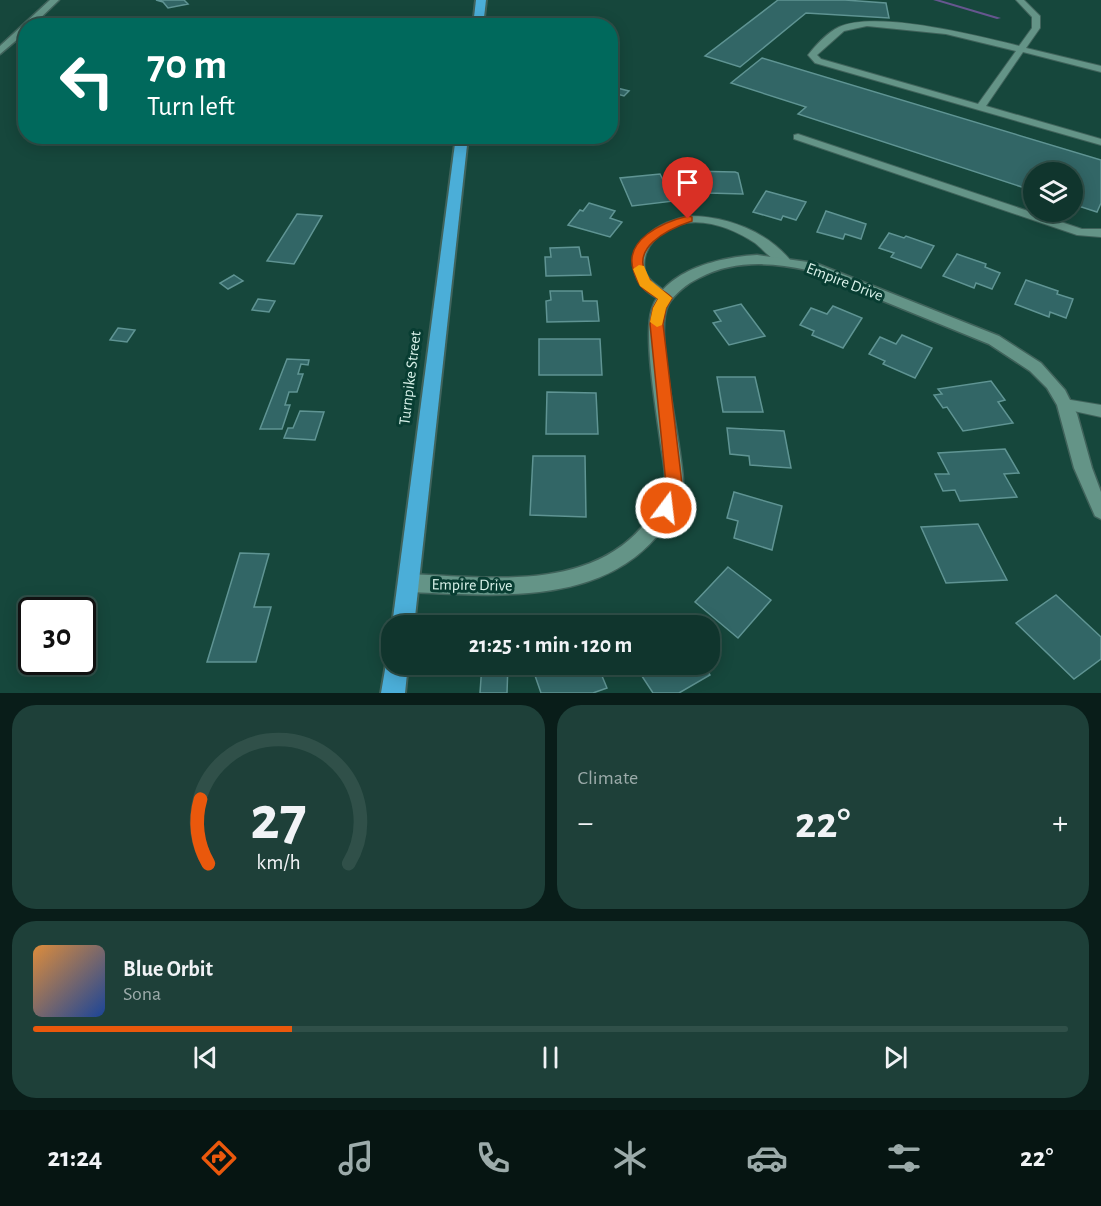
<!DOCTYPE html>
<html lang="en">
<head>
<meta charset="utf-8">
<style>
	:root { --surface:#10352d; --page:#1e4039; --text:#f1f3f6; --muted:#9cabaa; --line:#305049; --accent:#ea580c }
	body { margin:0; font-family:"Alegreya Sans",sans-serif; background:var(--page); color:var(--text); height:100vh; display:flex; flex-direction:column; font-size:22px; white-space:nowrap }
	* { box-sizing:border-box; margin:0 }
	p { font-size:20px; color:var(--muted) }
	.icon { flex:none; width:33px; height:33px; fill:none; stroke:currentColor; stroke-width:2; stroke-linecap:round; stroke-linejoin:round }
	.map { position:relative; height:693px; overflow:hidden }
	.panel { display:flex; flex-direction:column; gap:12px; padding:12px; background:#091d19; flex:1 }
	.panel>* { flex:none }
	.banner { position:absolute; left:18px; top:18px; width:600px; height:126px; border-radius:24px; box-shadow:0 3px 15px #0003,0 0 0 2px var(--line); background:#00695c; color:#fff; overflow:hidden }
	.controls { position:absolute; left:1023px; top:162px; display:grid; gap:12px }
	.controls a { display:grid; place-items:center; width:60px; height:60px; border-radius:50%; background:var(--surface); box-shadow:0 3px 15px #0003,0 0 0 2px var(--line); font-size:30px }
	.speed { position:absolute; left:18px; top:597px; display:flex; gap:12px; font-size:30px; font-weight:700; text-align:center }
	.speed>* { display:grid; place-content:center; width:78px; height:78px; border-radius:50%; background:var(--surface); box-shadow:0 3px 15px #0003,0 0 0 2px var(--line); line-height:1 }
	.speed .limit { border:3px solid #111; border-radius:9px; background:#fff; color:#111 }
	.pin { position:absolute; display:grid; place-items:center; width:51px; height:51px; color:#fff; margin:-62px -26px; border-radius:50% 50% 50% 0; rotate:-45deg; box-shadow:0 0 6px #0007 }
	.pin .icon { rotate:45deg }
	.me { position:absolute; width:66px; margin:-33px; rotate:15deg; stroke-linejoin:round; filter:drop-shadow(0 0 4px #0008) }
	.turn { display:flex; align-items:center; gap:21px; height:126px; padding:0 30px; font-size:27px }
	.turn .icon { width:78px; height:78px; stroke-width:2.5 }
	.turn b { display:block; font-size:42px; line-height:51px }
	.big { font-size:45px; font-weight:600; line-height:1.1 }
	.panel .tile { flex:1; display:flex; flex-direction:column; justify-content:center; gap:9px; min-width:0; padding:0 21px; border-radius:24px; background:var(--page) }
	.panel .dial { align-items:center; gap:0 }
	.dial svg { height:156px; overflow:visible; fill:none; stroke:var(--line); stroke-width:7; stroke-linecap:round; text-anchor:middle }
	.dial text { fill:var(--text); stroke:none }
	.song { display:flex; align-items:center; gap:18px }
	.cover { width:72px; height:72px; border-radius:9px; background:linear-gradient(135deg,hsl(30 70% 55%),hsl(220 70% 35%)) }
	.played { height:6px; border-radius:3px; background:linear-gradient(90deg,var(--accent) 25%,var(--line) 25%) }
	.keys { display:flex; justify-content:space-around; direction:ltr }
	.heat { display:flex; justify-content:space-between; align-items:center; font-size:33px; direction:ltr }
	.panel .tiles { flex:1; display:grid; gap:12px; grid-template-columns:1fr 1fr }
	.tile:last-child { grid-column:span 2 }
	.trip { position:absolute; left:381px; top:615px; width:339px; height:60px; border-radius:24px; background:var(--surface); box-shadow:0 3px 15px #0003,0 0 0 2px var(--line); font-weight:600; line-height:60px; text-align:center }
	.dock { display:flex; height:96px; justify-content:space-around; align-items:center; background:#061512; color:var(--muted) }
	.dock .icon { width:42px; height:42px }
	.dock .active { color:var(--accent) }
	.dock b { font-size:27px; color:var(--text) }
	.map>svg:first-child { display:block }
</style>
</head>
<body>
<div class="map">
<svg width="1101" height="693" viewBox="0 0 1101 693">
	<rect width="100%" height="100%" fill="#16473c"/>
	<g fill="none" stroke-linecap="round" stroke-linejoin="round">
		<polygon fill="#66568f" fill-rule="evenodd" points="933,0 940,0 1001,18 997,19"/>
	</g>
	<g fill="#326666" stroke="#5f9493" stroke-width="1.5">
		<polygon points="156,0 184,0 188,4 168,8 163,2"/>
		<polygon points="778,0 845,0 886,3 889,18 806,13 740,67 705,56"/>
		<polygon points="762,58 1101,160 1101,203 1097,212 1072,204 1072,172 1034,172 1034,191 798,114 806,107 731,83"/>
		<polygon points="613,87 629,91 624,96 610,92"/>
		<polygon points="688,171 735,172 738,173 743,194 708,193 705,182 690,182"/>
		<polygon points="660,174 674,201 632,206 620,178"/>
		<polygon points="766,191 806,202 796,220 783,216 781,220 753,212"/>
		<polygon points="589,203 615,211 610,218 622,222 610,237 568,225 580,210 583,211"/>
		<polygon points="826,211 866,224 861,239 845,234 843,239 817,232"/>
		<polygon points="297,214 322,216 294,264 267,261"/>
		<polygon points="889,233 904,238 906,236 934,246 921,268 891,257 894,253 879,248"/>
		<polygon points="579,247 581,257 588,257 591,275 546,276 545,257 551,257 550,248"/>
		<polygon points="957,254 986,264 985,267 1000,273 992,289 976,283 974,288 943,276"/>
		<polygon points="234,275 243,281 228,289 220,283"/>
		<polygon points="1026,280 1058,291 1057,294 1073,299 1066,318 1050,312 1049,317 1015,304"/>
		<polygon points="550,291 582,291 583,301 597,301 599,321 547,322 546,301 551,300"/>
		<polygon points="258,299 275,301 269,312 252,310"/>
		<polygon points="741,304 765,336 729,345 713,323 721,321 714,311"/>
		<polygon points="833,306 862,318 843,348 812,335 814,331 800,325 811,308 827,314"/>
		<polygon points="118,328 135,330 127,342 110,340"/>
		<polygon points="902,335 932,348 915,378 883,364 885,361 869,354 880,337 896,344"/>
		<polygon points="539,339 600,339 602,375 539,375"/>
		<polygon points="287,359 309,360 308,365 301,364 298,374 303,374 297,392 289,392 285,405 290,405 282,429 260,429"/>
		<polygon points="717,377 755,377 763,412 723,412"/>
		<polygon points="991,381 1005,400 998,402 1013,423 963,431 947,407 943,408 934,395 942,394 938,389"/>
		<polygon points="547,392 596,393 598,434 546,434"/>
		<polygon points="300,411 324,412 315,440 284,438 288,428 293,428"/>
		<polygon points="727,428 784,431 791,468 750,465 749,456 730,454"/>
		<polygon points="1005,449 1019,473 1004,474 1017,497 960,501 955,490 943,491 935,474 949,474 938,453"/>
		<polygon points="533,456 585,456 586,517 530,515"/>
		<polygon points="734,492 782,506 772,550 734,538 738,521 727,518"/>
		<polygon points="978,524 1007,580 946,583 921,527"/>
		<polygon points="240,553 269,554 254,607 271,607 256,662 207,662"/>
		<polygon points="728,567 771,600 738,638 695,602"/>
		<polygon points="1056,595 1101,637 1101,659 1074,679 1016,623"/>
		<polygon points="482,664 508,664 507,693 480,693"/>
		<polygon points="531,664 597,664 607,688 593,693 541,693"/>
		<polygon points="634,664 703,664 710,675 679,693 653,693"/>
	</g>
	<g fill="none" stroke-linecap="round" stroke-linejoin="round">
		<g stroke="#40635b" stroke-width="2">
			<g id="service">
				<path d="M1016 0H1024L1040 16V28L1026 48 1101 66V72L1023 52 986 106 1101 139V145L815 63 808 55C815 46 828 32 839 27 877 10 978 36 1019 46L1032 28V17ZM867 26 946 34 1016 51 978 104 821 59 817 55 844 31Z"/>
				<polygon points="798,134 1082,229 1101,229 1101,237 1077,235 794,139 794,135"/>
				<path d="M689 216C726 216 767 231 791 261L789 264C777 267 764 250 755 243 731 227 694 213 667 230 657 236 650 243 646 254 638 281 660 283 672 298L666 302C655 299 642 290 637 279 621 244 660 220 689 216Z"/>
				<polygon points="1065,399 1101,405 1101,417 1060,408 1058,404 1060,400"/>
			</g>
		</g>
		<g stroke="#40635b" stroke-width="3">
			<g id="minor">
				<polygon points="50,0 59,0 32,26 26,26 26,32 0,54 0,46"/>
				<path d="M757 255 815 263 999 336 1041 363 1065 390 1077 414 1092 468 1101 492V519L1095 516 1074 468 1057 405 1047 388 1030 371 989 344 807 270C770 262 733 260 699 278 688 283 674 294 668 305 653 335 683 444 683 483 680 502 669 521 657 536 597 607 492 595 408 592L401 589 398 583 401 577 408 574C485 577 586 592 642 527 653 514 663 500 665 483 666 471 663 459 661 446 657 415 643 336 652 309 665 269 722 257 757 255Z"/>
			</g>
		</g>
		<g stroke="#40635b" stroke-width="4">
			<g id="trunk">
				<polygon points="476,0 486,0 483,26 473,26"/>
				<polygon points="456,136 468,136 414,626 392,626"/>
				<polygon points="392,655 392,664 408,664 405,693 381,693 386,664"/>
			</g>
		</g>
		<use href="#service" fill="#649487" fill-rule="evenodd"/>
		<use href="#minor" fill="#649487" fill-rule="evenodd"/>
		<use href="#trunk" fill="#4baed8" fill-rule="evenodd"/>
	</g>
	<path fill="#ea580c" stroke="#983908" stroke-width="1.5" d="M688 216 692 217V221C668 229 626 249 650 280 655 288 666 291 672 298L666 308 663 324 682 484 671 513 666 515 660 513 658 508 666 484 650 324 653 308 658 299C653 295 644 291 640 285 637 282 636 276 634 272 622 240 663 222 688 216Z"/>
	<polygon fill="#f59e0b" points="639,265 644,266 650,280 672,298 666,308 662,325 657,327 650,322 653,308 658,299 640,286 633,269"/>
	<g text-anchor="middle" stroke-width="6" stroke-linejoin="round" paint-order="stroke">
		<g font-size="16" fill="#d9f2ea" stroke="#083d32">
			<text transform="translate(845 281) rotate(21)" y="6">Empire Drive</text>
			<text transform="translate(409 378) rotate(-83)" y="6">Turnpike Street</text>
			<text transform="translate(472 584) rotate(1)" y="6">Empire Drive</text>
		</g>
	</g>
</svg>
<div class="controls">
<a><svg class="icon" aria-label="layers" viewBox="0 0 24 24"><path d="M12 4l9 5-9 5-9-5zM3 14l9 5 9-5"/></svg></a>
</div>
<div class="speed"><div class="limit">30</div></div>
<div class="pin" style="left:688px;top:219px;background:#d93025"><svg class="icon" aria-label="arrive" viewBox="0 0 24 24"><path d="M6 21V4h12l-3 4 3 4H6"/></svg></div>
<svg class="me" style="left:666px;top:508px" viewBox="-20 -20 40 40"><circle r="17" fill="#ea580c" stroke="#fff" stroke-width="3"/><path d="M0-11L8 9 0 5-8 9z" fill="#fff"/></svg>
<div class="trip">21:25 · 1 min · 120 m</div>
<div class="banner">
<div class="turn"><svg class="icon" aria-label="left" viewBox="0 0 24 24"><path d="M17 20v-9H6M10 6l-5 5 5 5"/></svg><div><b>70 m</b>Turn left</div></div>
</div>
</div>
<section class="panel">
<div class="tiles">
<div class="tile dial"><svg viewBox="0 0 100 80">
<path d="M14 69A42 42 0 1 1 86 69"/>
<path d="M14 69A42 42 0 0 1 10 36" stroke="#ea580c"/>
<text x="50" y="56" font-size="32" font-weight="700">27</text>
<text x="50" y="72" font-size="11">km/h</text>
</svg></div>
<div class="tile"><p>Climate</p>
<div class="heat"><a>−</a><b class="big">22°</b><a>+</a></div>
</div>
<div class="tile">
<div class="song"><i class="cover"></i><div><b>Blue Orbit</b><p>Sona</p></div></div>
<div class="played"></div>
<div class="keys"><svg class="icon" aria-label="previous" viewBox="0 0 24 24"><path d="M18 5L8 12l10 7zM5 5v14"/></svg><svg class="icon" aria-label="pause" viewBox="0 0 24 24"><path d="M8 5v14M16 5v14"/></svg><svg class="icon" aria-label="next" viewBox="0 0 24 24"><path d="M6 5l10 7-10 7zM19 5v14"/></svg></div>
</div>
</div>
</section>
<nav class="dock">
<b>21:24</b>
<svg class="icon active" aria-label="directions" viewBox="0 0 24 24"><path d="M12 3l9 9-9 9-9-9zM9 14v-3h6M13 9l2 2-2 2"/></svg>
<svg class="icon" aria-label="music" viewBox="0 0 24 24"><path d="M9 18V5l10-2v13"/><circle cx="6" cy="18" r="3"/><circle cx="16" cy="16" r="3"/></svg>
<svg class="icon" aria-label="phone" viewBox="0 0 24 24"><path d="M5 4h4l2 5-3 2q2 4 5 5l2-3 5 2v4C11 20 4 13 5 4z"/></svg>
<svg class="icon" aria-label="climate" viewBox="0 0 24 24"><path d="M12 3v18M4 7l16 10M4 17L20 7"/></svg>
<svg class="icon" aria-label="car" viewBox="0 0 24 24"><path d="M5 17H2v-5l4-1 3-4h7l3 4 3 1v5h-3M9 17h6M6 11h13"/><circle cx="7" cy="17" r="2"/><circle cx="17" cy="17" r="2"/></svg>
<svg class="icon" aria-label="filters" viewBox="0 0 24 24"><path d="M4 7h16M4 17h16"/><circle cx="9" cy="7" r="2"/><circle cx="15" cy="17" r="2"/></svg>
<b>22°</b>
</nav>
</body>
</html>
